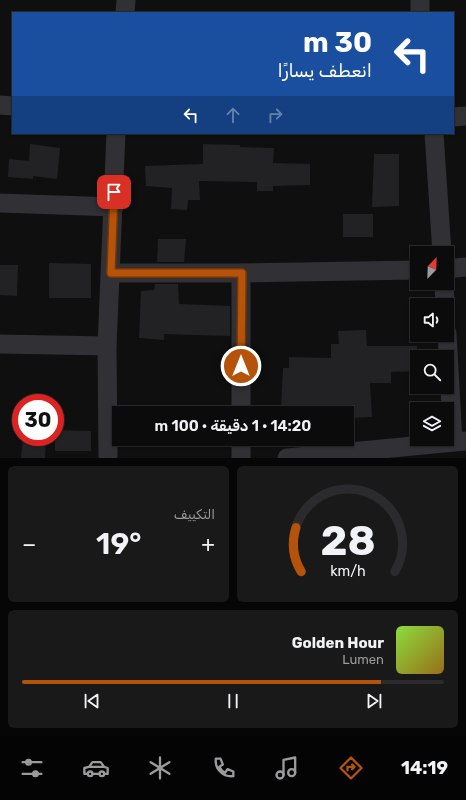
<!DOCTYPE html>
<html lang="ar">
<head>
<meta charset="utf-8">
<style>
	:root { --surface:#0b0b0c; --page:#19191a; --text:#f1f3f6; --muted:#9a9b9d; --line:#2b2b2d; --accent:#b45309 }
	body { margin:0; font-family:Rubik,"Noto Sans Arabic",sans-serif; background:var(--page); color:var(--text); direction:rtl; height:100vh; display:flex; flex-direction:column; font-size:15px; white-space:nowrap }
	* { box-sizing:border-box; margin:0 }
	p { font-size:13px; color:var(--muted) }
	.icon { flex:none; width:22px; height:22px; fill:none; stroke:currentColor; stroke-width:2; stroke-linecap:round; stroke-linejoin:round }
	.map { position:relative; height:458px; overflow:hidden; direction:ltr }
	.drawer { display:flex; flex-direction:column; gap:8px; padding:8px; background:#060607; flex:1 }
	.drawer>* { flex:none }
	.hud { position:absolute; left:12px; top:12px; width:442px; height:122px; border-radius:0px; box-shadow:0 1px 3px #0004,0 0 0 1px var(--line); direction:rtl; background:#1a4fa0; color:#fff; overflow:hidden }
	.needle { width:26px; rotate:23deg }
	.buttons { position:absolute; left:410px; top:246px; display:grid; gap:8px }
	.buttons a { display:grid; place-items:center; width:44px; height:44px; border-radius:0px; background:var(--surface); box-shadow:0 1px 3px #0004,0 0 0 1px var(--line); font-size:20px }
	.speed { position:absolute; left:12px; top:394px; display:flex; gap:8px; font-size:20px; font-weight:700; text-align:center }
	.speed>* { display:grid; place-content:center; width:52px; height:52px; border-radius:50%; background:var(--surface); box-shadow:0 1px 3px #0004,0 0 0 1px var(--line); line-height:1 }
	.speed .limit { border:6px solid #d22; background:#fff; color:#111 }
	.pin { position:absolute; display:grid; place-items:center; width:34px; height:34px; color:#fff; margin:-17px; border-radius:8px; box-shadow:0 2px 6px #0006 }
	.me { position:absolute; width:44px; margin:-22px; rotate:0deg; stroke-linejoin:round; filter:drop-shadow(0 0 3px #0008) }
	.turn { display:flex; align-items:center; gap:14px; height:84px; padding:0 16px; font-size:18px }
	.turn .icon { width:52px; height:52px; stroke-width:2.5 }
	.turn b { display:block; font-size:28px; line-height:34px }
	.lanes { display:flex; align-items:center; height:38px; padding:0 16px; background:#0003; justify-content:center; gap:20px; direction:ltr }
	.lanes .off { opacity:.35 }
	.big { font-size:30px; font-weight:600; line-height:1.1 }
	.drawer .tile { flex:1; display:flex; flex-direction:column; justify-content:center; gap:6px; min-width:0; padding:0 14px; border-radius:6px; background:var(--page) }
	.drawer .dial { align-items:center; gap:0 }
	.dial svg { height:104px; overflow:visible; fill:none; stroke:var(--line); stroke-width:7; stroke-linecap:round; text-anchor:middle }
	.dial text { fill:var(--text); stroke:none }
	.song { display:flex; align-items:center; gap:12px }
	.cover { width:48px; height:48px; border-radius:6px; background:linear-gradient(135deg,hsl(90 70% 55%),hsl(40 70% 35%)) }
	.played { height:4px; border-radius:2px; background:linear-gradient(90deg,var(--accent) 85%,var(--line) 85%) }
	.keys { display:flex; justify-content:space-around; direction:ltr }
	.heat { display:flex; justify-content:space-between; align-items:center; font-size:22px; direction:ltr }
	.drawer .tiles { flex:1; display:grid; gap:8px; grid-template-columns:1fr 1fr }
	.tile:last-child { grid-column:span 2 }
	.trip { position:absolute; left:112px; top:406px; width:242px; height:40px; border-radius:0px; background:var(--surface); box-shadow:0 1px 3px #0004,0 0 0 1px var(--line); font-weight:600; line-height:40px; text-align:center; direction:rtl }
	.menu { display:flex; height:64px; justify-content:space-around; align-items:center; background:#040405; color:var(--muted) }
	.menu .icon { width:28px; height:28px }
	.menu .current { color:var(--accent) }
	.menu b { font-size:18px; color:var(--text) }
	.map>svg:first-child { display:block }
</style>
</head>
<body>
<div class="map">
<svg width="466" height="458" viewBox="0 0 466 458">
	<rect width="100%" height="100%" fill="#0f0f10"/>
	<g fill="#222224">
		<polygon points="30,144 60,148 57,179 33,176 33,179 8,177 9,159 29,161"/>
		<polygon points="203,144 240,145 240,147 274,148 273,163 310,164 310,185 273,186 273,191 257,191 257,182 199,181 200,200 188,200 187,210 171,209 172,188 146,186 145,166 203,164"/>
		<polygon points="374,154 399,154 399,206 372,207"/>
		<rect x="343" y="214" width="30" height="23"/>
		<polygon points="158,239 186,239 184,262 157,262"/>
		<polygon points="49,263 91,264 91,298 49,298"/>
		<polygon points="0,265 18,265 17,296 0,295"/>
		<polygon points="155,284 178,284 179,304 230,306 230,336 164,334 164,340 139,338 141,291 154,290"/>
		<polygon points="366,330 367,346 417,346 417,371 391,372 391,383 370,383 372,417 347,418 347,413 281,410 283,368 289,368 289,357 331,358 331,344 339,344 338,331"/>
		<polygon points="55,430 91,431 91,451 55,451"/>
		<polygon points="23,437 46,437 45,458 21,458"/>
	</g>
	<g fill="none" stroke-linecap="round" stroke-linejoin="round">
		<g stroke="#303035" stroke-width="19">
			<polyline points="125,13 126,0"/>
			<polyline points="420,13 420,0"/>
			<polyline points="0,105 13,106"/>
			<polyline points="453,117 466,116"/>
			<polyline points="434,133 442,253"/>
			<polyline points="0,203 114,207"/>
			<polyline points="447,269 466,267"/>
			<polyline points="111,273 241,273 417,270"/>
			<polyline points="444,283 445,305"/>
			<polyline points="447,333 453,442"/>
			<polyline points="0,344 107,346"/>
			<polyline points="241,413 241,273"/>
			<polyline points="108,458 107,346 116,133"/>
			<polyline points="241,458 241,439"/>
			<polyline points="287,458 466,441"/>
		</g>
	</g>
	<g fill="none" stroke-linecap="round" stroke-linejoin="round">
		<g stroke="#753606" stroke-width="10">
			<polyline id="route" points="114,192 111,273 242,273 241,366"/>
		</g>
		<use href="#route" stroke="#b45309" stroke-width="7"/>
	</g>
</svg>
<div class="buttons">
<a><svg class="needle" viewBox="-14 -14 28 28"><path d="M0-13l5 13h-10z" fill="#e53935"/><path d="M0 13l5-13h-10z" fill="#9a9b9d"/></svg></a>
<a><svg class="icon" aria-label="sound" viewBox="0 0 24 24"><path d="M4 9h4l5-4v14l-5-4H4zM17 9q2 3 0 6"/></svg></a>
<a><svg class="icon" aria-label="search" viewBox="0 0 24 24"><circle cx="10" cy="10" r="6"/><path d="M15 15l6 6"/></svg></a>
<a><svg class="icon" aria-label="layers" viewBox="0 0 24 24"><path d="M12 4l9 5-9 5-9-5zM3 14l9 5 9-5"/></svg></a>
</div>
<div class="speed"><div class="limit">30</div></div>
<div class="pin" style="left:114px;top:192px;background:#d93025"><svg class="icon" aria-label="arrive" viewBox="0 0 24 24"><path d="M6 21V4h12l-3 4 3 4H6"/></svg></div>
<svg class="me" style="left:241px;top:366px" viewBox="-20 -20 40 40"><circle r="17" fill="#b45309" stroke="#fff" stroke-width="3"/><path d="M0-11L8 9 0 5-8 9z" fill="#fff"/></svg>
<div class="trip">14:20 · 1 دقيقة · 100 m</div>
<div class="hud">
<div class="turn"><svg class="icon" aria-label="left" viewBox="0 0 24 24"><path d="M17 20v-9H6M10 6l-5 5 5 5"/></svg><div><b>30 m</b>انعطف يسارًا</div></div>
<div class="lanes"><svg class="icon" aria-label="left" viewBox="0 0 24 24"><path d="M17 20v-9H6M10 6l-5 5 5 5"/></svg><svg class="icon off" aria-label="ahead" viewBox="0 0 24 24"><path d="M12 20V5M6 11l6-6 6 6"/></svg><svg class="icon off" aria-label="right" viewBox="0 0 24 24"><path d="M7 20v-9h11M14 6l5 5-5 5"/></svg></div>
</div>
</div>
<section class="drawer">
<div class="tiles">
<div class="tile dial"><svg viewBox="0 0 100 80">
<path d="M14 69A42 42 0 1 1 86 69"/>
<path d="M14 69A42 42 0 0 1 10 35" stroke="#b45309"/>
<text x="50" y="56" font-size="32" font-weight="700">28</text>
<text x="50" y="72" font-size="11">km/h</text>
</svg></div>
<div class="tile"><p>التكييف</p>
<div class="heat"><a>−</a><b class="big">19°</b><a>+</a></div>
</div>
<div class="tile">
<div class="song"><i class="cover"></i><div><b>Golden Hour</b><p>Lumen</p></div></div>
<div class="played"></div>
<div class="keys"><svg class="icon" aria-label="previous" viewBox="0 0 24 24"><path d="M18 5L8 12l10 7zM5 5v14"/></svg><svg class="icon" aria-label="pause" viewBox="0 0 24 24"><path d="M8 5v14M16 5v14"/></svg><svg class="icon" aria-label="next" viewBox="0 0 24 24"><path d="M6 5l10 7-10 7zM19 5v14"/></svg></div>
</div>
</div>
</section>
<nav class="menu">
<b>14:19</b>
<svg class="icon current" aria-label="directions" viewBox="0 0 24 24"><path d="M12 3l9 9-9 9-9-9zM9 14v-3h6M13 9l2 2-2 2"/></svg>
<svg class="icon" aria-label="music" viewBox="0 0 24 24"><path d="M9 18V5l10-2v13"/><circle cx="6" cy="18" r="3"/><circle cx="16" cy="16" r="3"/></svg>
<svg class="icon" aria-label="phone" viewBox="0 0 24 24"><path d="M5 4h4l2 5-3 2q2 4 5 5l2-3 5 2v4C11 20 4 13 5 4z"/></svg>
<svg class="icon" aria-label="climate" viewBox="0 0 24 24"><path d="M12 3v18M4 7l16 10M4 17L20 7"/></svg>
<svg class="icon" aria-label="car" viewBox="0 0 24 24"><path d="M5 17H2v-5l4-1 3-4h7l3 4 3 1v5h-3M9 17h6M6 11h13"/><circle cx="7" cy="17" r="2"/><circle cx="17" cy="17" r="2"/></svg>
<svg class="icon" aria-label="filters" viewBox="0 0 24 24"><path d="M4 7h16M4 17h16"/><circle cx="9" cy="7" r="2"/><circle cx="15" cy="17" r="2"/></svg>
</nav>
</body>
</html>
